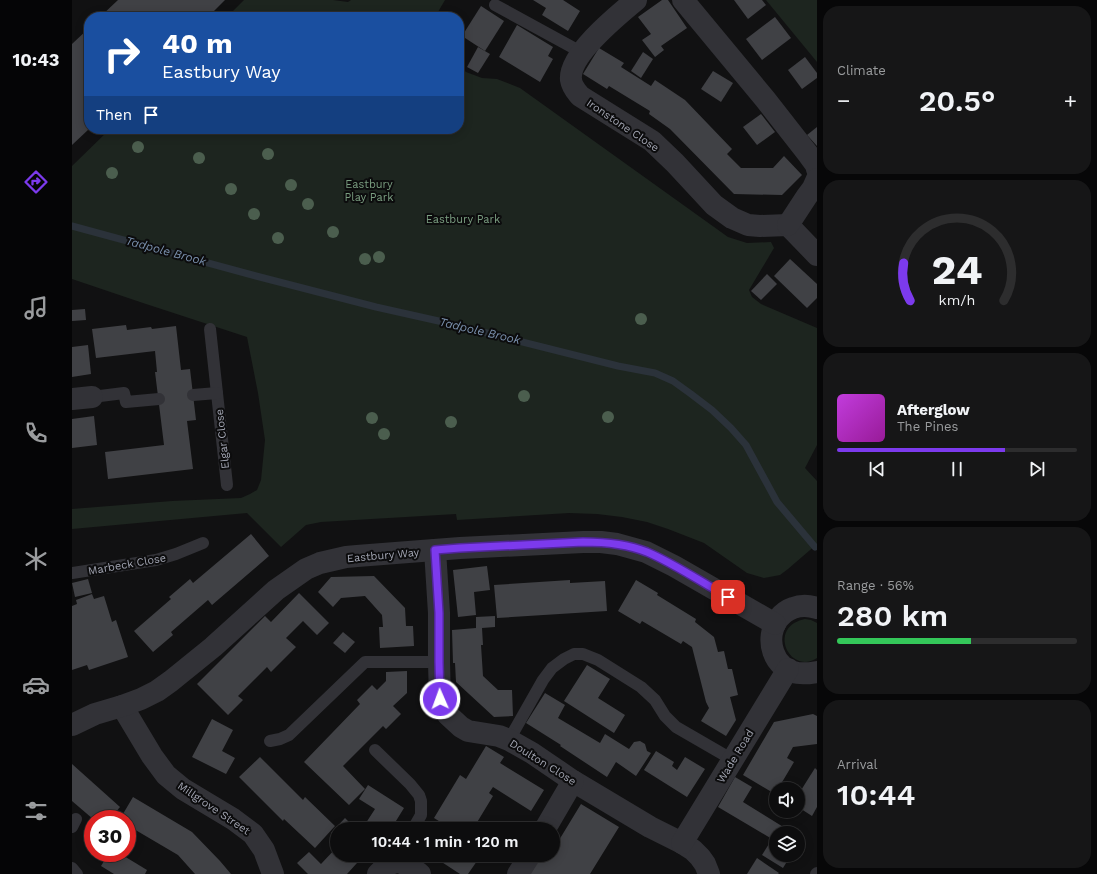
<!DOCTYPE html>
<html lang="en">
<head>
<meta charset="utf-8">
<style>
	:root { --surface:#0d0d0e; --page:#161617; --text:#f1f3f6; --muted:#9a9c9e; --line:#2d2d2e; --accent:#7c3aed }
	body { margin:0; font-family:"Work Sans",sans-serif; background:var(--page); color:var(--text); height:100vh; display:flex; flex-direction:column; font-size:15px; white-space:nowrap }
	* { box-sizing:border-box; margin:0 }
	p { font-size:13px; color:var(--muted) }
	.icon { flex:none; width:22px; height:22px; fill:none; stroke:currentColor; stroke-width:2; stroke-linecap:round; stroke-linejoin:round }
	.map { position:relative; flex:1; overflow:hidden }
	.panel { display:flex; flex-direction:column; gap:6px; padding:6px; background:#070708; width:280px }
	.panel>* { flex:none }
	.hud { position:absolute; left:12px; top:12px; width:380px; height:122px; border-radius:16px; box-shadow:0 2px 10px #0003,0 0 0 1px var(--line); background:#1a4fa0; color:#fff; overflow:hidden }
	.controls { position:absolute; left:697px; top:782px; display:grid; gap:8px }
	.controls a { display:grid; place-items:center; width:36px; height:36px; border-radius:50%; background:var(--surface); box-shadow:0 2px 10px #0003,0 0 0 1px var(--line); font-size:20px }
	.speed { position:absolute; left:12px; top:810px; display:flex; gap:8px; font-size:20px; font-weight:700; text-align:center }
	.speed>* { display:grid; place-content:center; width:52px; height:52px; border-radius:50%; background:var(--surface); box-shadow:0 2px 10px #0003,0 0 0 1px var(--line); line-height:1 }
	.speed .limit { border:6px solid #d22; background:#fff; color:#111 }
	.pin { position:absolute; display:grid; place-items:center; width:34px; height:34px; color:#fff; margin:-17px; border-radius:8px; box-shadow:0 2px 6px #0006 }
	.me { position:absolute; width:44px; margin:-22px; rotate:358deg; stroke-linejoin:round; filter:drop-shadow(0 0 3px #0008) }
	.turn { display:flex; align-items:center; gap:14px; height:84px; padding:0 12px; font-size:18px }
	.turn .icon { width:52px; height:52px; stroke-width:2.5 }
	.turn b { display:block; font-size:28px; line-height:34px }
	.then { display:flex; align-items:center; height:38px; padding:0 12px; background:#0003; gap:8px; font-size:15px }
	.big { font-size:30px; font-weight:600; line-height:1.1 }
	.panel .widget { flex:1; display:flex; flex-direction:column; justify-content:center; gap:6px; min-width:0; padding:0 14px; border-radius:16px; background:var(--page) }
	.panel .dial { align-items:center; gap:0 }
	.dial svg { height:104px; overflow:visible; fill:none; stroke:var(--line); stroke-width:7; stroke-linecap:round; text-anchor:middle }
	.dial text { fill:var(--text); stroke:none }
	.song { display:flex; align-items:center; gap:12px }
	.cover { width:48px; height:48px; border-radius:6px; background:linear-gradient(135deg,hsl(290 70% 55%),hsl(300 70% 35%)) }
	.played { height:4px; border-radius:2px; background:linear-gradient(90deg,var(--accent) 70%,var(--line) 70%) }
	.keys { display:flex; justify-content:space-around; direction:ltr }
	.heat { display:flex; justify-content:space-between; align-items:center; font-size:22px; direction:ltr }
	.charge { height:6px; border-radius:3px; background:linear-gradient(90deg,#34c759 56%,var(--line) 0) }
	.trip { position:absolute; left:258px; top:822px; width:230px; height:40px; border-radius:20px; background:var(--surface); box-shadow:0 2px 10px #0003,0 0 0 1px var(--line); font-weight:600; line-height:40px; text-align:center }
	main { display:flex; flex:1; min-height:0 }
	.tab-bar { display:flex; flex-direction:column; width:72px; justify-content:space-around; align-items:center; background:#050506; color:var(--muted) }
	.tab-bar .icon { width:28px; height:28px }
	.tab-bar .current { color:var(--accent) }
	.tab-bar b { font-size:18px; color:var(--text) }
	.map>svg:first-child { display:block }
</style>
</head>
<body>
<main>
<nav class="tab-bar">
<b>10:43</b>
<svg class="icon current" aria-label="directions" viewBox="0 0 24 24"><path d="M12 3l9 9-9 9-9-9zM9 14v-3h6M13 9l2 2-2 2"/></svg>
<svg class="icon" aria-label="music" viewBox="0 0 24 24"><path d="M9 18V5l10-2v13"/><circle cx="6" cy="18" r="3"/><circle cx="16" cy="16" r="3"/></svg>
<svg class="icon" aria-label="phone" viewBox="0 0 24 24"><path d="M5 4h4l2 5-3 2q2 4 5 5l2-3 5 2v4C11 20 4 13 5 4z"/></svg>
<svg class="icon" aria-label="climate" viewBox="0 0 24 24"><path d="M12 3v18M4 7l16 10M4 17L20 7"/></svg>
<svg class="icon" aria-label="car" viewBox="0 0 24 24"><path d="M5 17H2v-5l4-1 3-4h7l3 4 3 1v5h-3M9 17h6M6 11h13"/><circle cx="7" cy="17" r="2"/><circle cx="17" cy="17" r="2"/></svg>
<svg class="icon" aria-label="filters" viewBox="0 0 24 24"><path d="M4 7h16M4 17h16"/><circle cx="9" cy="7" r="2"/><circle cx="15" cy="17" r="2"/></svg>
</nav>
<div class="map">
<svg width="745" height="874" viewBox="0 0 745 874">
	<rect width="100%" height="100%" fill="#111112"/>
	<g fill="#1d251f">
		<polygon points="172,0 261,0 276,2 279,0 373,0 363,17 155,17"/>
		<polygon points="694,0 745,0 745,62"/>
		<polygon points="387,65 394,72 410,78 425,79 448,88 656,237 675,243 699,242 702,248 677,290 680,297 689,304 745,328 745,445 733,468 745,481 745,544 716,569 708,575 692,578 675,573 632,543 596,529 575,522 550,517 525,514 497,513 385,520 384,514 249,522 234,525 209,547 175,513 0,529 0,509 100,501 169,498 178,494 185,490 189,480 193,440 186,393 175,337 71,303 0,279 0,166 38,129 387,129"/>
		<path d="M733 619 739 620 745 623V658C718 676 694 627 733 619Z"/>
	</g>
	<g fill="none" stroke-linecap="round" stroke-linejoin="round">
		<polyline stroke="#2b323a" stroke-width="7" points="0,226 184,276 304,307 371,322 546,366 583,373 601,381 619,394 640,410 659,428 674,445 705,502 743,547"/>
	</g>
	<g fill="#404145">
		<polygon points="46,0 153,0 136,17 28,17"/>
		<polygon points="461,0 491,0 508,11 496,31 470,15 474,8"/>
		<polygon points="590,0 596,0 615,28 589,46 592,50 583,57 570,40 579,34 566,17"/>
		<polygon points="662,0 690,0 694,5 676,19"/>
		<polygon points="409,6 432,21 413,51 390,36"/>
		<polygon points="703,17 719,38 690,60 674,39"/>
		<polygon points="445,25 481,47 476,56 481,59 468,82 427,57"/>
		<polygon points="17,28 17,129 0,145 0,44"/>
		<polygon points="406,47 418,54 406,73 395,67"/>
		<polygon points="527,48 552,63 549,67 579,86 583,80 613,100 660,149 655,154 669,168 701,168 712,156 730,175 710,195 662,194 598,129 577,114 578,111 537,86 535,89 511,74"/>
		<polygon points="571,52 581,59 569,78 559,71"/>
		<polygon points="733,57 745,73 745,78 730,89 716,70"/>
		<polygon points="641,71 661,83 649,102 629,89"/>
		<polygon points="689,114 703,132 685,145 671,127"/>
		<polygon points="745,127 745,146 735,135"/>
		<polygon points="718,259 745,284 745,298 735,308 702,276"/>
		<polygon points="695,274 705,284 689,300 679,291"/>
		<polygon points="13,309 14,320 0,321 0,310"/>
		<polygon points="54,325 55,330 79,327 80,329 104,326 109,370 118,369 124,420 115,421 121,469 36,479 33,452 92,445 83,372 85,372 83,351 24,358 20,329"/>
		<polygon points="16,345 19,374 0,377 0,347"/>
		<polygon points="22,416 25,445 0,448 0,419"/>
		<polygon points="179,534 197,556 140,605 136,600 99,632 101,635 81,652 62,631 99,599 97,597 118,579 121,583"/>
		<polygon points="415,566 418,590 402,592 404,615 386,617 381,570"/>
		<polygon points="302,576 333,608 334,626 341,626 342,646 308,648 307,627 311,627 310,615 293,596 269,598 261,607 246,592 259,577"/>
		<polygon points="16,579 20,593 3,597 0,583"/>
		<polygon points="498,580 498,583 533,581 535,611 425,618 422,585"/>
		<polygon points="564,580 586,593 585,595 624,619 623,622 642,637 646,652 652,651 656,669 660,669 666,695 658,697 664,720 654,736 629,721 637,708 634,702 620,647 611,641 609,644 570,621 568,624 546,611"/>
		<polygon points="227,593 257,623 245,635 231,621 214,638 224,647 199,672 195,667 166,696 171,700 156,715 125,684 193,616 199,622"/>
		<polygon points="20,594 22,599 32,596 40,622 44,620 56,657 17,670 15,665 0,670 0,606 5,604 4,600"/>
		<polygon points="423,616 423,627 410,628 411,645 409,645 411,676 426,690 440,690 441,716 422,717 384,682 383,663 381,663 380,630 404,628 404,617"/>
		<polygon points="271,632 283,642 273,653 261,643"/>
		<polygon points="515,665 538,679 526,698 553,715 542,733 492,701"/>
		<polygon points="335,671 335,693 321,706 329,714 314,729 311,726 271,766 293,789 277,805 232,762 288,704 285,700 300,685 305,690 314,681 314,672"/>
		<polygon points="473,693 493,705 486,718 528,743 533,734 557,749 562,742 568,741 573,744 575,751 579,753 564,776 544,762 535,777 488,746 489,745 454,723"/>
		<polygon points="741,714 745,716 745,744 721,747 715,758 722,762 706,789 704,789 703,794 671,775 702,722"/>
		<polygon points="140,719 161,730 150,751 163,758 154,774 120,757"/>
		<polygon points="414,746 432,757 428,763 472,790 459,811 421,787 417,793 421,796 401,829 367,829 370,823 362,818 388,775 394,779"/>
		<polygon points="584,751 602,762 600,766 605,770 613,757 633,769 615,797 572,770"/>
		<polygon points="188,757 231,800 233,797 263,826 243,848 212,819 211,821 167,777"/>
		<polygon points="0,764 48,807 38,819 21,819 0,801"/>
		<polygon points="743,768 745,770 745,807 740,816 726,807 726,795"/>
		<polygon points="663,777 680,787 671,802 721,833 704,833 704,855 719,855 711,868 690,855 700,839 646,807"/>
		<polygon points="296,785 332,808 319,829 290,829 303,809 287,799"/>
		<polygon points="61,797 120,832 148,861 159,874 123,874 106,855 55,825 55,819 48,819"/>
		<polygon points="509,804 547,827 518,874 457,874 468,855 476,855 478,856 478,855 481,855 481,850"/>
		<polygon points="273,818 284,829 265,829 265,839 259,833"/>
		<polygon points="265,847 265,855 276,855 285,863 275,874 236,874 225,863 237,852 249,864"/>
		<polygon points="37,853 47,853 75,870 73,874 42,874 29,866"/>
		<polygon points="359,855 395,855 405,861 396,874 388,874"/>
		<polygon points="685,858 707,873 706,874 675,874"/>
	</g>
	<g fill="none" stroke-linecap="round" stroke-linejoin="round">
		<g stroke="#323237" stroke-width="12">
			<polyline points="423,5 509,52"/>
			<polyline points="138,329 155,485"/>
			<polyline points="121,395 145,393"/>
			<polyline points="20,397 52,393 54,402 87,399"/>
			<polyline points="0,573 84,560 104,554 131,543"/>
			<polyline points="437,740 471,680 480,668 492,659 502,654 511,654 526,660 569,687 583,700 593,716 604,727 661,760"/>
			<polyline points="198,741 208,739 217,735 293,662 367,662"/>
			<polyline points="303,750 338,784 347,795 349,801 349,815 341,829"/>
			<polyline points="0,827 4,819"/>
			<polyline points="0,868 5,874"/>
			<polyline points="744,874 745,873"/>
		</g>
		<g stroke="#323237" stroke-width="22">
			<path d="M564 0C546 15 496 55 499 80 500 87 504 91 508 96L580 141 603 163 642 205 660 218 676 225 688 226 716 225 745 255"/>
			<polyline points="611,0 693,99 736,154 744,165 745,169"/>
			<polyline points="716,225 735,196 741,188 745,179"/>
			<polyline points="0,399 20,397"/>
			<polyline points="363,550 367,613 367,662 368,699 371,707 376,715 389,727 396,731 427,736 437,740 460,753 501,781 578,827 610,843 621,850 628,857 633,864 637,874"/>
			<path d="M745 608C736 605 729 605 721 608 715 610 710 614 706 619 692 639 701 669 726 673 733 674 739 673 745 672"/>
			<polyline points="50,706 80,756 94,775 111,789 161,819 181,834 192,850 201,874"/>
			<polyline points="0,725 23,714 50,706 69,699 85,691 99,681 141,647 204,590 234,569 248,563 274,557 285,556 388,548 511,542 529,542 545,544 574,552 602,566 703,624"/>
			<polyline points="473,829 501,781"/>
			<polyline points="610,843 716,669"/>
			<path d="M306 874C324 856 329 861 348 874"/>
			<polyline points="446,874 458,855"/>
		</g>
	</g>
	<g fill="#4b5e4e">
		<circle cx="66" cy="147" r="6"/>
		<circle cx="196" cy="154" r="6"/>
		<circle cx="127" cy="158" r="6"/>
		<circle cx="40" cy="173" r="6"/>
		<circle cx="219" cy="185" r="6"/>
		<circle cx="159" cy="189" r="6"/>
		<circle cx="236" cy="204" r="6"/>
		<circle cx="182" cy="214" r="6"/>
		<circle cx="261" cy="232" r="6"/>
		<circle cx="206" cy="238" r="6"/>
		<circle cx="307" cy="257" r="6"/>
		<circle cx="293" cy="259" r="6"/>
		<circle cx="569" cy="319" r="6"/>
		<circle cx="452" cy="396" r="6"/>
		<circle cx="536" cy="417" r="6"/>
		<circle cx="300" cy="418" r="6"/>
		<circle cx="379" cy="422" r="6"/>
		<circle cx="312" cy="434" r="6"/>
	</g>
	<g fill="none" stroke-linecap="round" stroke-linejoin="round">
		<g stroke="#51269a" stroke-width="10">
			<path id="route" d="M368 699 367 662V613L363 550 388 548 511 542C533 542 555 544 575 552 603 564 629 582 656 597"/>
		</g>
		<use href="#route" stroke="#7c3aed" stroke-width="7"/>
	</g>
	<g text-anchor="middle" stroke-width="4" stroke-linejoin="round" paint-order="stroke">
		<g font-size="11" fill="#a3a6b3" stroke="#0c0c0d">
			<text transform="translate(551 125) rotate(34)" y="4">Ironstone Close</text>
			<text transform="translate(150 439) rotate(-96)" y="4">Elgar Close</text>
			<text transform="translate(311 555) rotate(-5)" y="4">Eastbury Way</text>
			<text transform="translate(55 564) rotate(-10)" y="4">Marbeck Close</text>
			<text transform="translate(663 756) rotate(-59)" y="4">Wade Road</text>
			<text transform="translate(471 762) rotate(32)" y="4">Doulton Close</text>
			<text transform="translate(142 808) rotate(34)" y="4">Millgrove Street</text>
		</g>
		<g font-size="11" fill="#7a9d80" stroke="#0c0c0d">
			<text x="297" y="188">Eastbury<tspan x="297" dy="13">Play Park</tspan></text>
			<text x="391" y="223">Eastbury Park</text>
		</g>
		<g font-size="12" font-style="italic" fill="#7a90ad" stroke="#0c0c0d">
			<text transform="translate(94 251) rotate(15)" y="4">Tadpole Brook</text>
			<text transform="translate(408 331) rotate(13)" y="4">Tadpole Brook</text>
		</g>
	</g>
</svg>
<div class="controls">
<a><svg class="icon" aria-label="sound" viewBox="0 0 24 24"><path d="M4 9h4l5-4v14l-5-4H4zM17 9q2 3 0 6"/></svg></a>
<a><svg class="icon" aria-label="layers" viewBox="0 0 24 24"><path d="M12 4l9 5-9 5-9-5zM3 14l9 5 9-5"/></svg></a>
</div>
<div class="speed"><div class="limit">30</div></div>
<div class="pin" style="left:656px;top:597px;background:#d93025"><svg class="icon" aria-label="arrive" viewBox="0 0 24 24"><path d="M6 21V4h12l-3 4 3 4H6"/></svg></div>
<svg class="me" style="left:368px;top:699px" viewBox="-20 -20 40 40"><circle r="17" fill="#7c3aed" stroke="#fff" stroke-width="3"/><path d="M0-11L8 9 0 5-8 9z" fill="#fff"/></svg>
<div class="trip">10:44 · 1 min · 120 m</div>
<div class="hud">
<div class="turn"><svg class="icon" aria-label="right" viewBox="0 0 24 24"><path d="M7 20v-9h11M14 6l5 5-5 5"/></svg><div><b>40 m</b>Eastbury Way</div></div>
<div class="then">Then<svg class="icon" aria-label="arrive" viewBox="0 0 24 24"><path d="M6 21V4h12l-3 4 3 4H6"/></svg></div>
</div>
</div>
<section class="panel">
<div class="widget"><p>Climate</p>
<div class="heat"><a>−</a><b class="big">20.5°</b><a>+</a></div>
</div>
<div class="widget dial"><svg viewBox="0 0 100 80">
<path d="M14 69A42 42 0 1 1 86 69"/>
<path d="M14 69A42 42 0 0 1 9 40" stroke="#7c3aed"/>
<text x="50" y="56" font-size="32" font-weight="700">24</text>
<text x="50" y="72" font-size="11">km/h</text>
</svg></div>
<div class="widget">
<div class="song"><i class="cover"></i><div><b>Afterglow</b><p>The Pines</p></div></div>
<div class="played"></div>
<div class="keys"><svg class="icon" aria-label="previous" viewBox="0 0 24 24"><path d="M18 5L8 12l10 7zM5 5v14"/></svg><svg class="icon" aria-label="pause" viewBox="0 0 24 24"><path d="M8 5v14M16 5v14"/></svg><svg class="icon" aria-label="next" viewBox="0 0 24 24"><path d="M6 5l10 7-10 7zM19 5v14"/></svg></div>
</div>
<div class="widget"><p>Range · 56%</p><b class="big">280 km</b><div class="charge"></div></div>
<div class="widget"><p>Arrival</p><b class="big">10:44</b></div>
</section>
</main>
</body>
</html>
